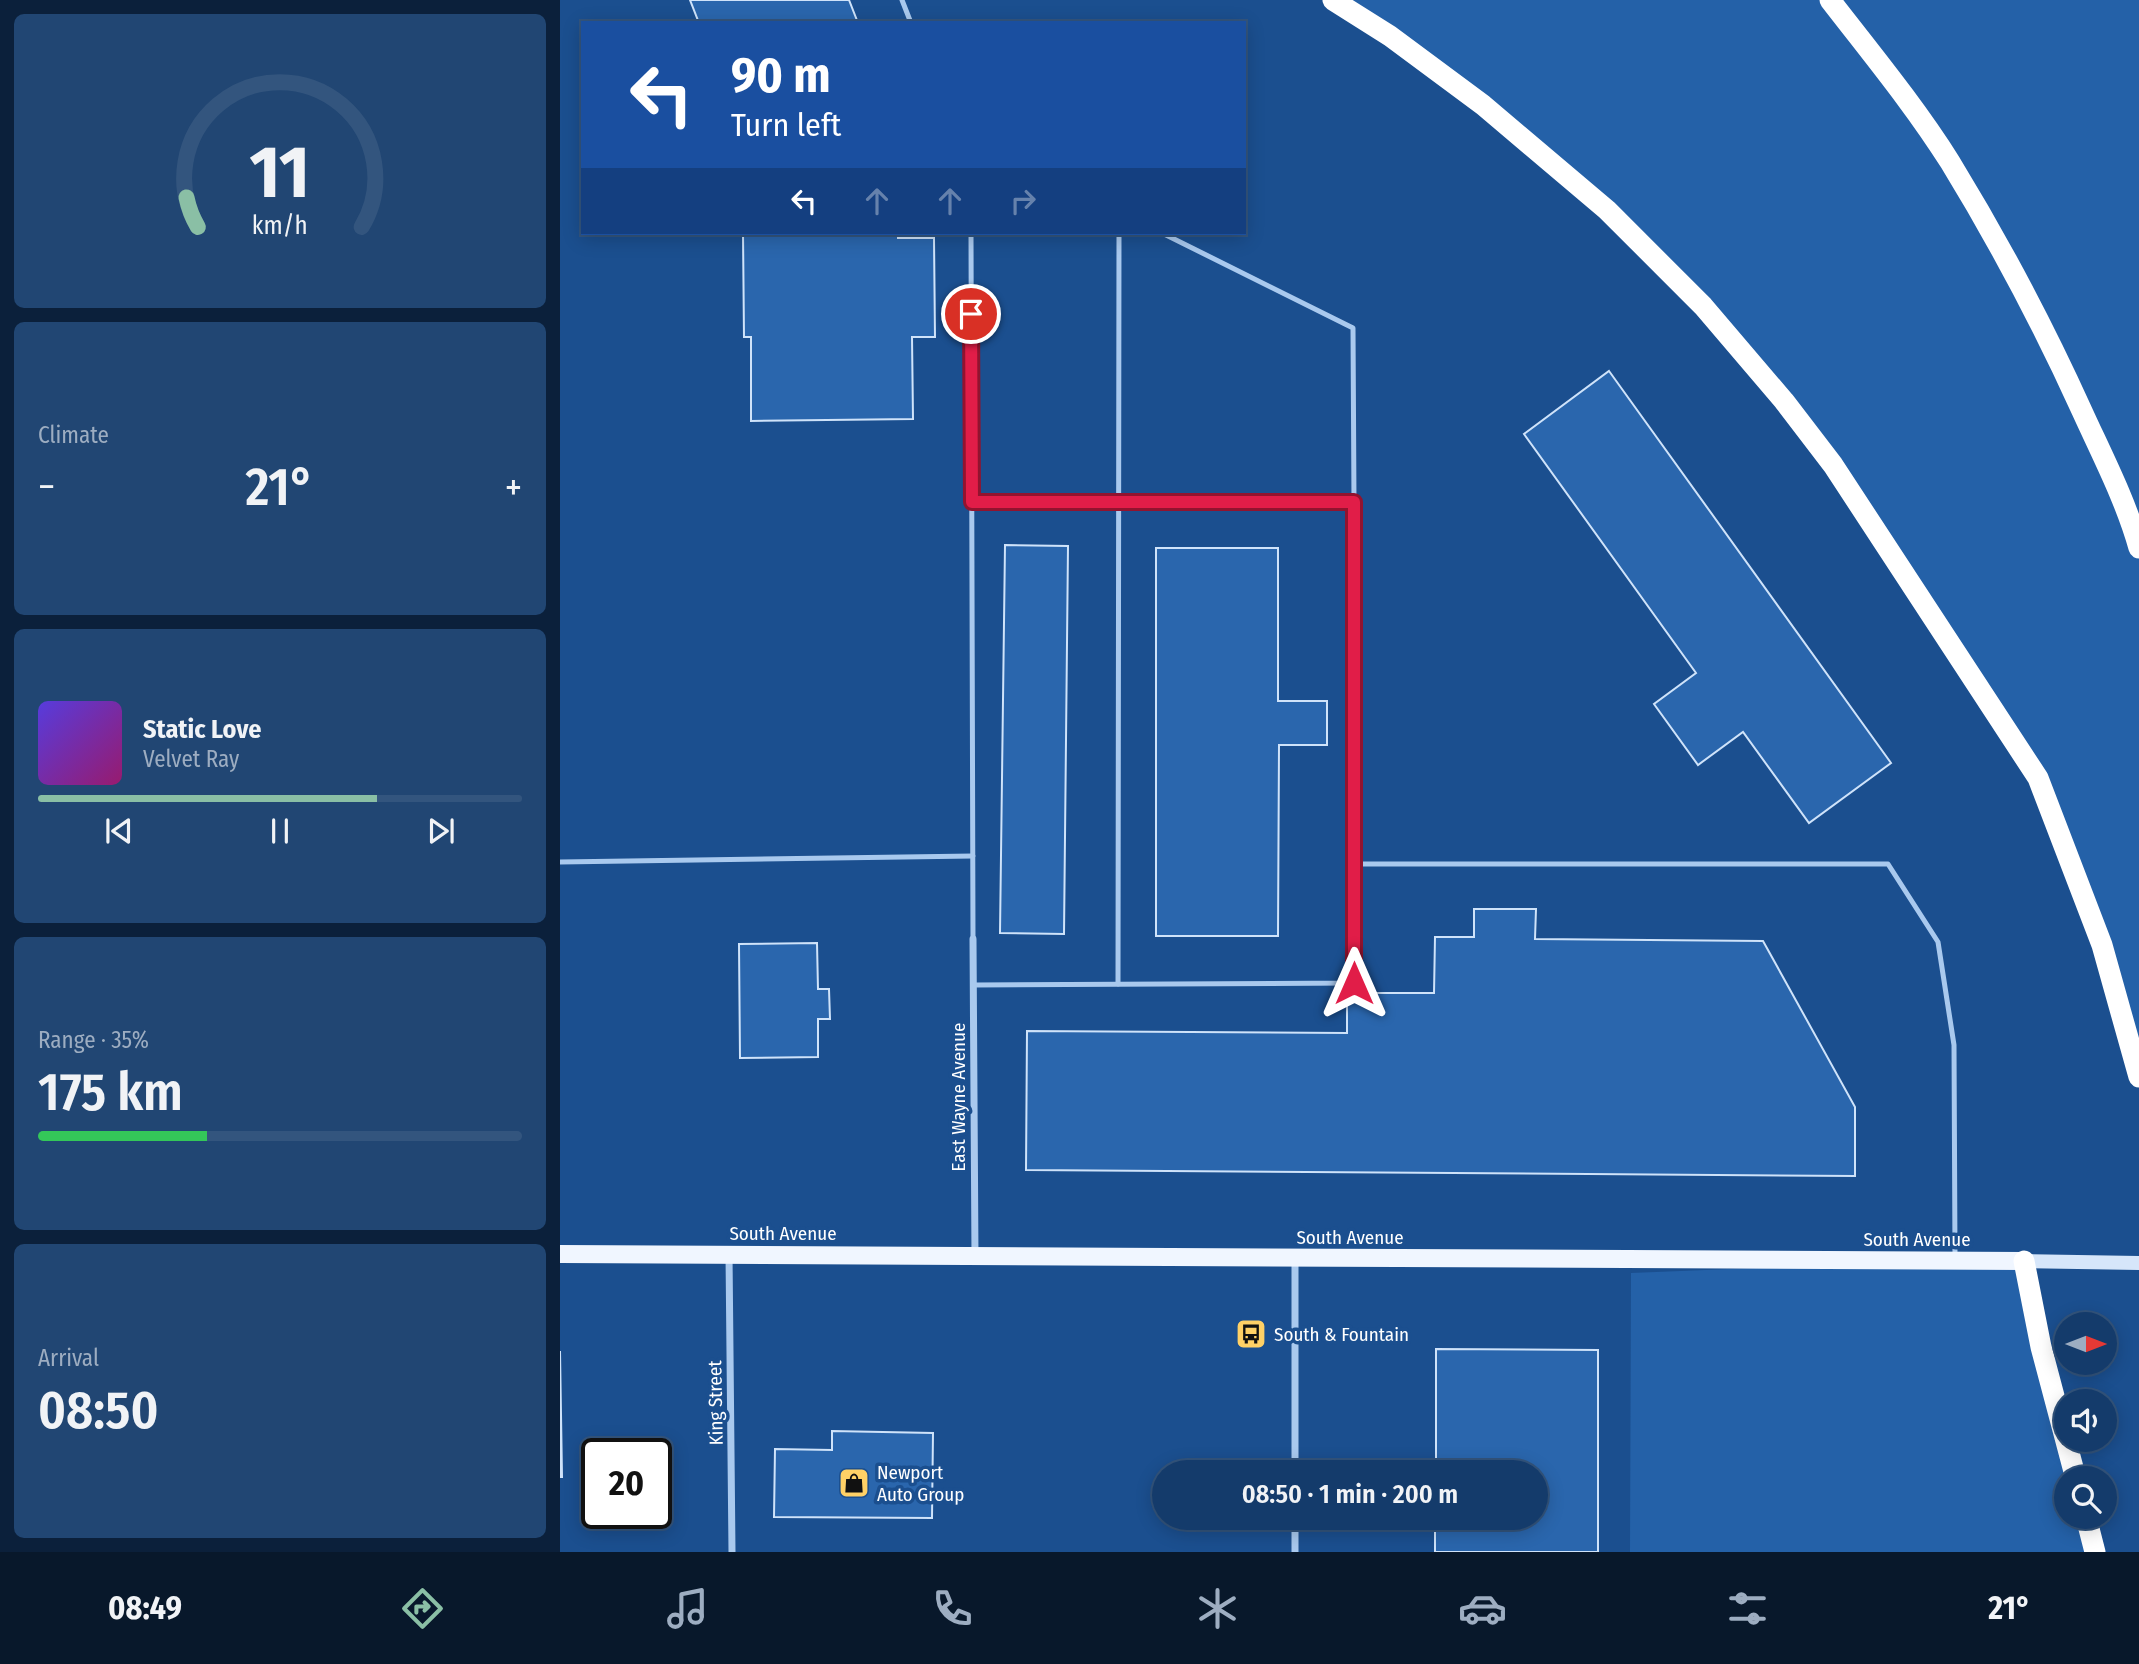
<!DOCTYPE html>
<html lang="en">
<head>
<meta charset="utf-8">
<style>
	:root { --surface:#143b6b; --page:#214673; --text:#f1f3f6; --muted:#9dadc1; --line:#33557e; --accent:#8abfa5 }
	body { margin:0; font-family:"Fira Sans Condensed",sans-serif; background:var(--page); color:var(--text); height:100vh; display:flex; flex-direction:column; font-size:26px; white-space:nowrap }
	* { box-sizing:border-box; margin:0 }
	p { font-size:23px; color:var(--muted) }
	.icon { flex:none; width:38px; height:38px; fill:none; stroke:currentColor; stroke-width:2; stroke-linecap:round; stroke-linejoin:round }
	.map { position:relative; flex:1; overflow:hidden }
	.panel { display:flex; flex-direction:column; gap:14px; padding:14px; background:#0b203b; width:560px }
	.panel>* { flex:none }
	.hud { position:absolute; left:21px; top:21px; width:665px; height:214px; border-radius:0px; box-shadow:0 4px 18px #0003,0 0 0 2px var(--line); background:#1a4fa0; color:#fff; overflow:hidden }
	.needle { width:46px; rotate:90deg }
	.buttons { position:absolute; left:1494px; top:1312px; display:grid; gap:14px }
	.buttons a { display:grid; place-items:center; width:63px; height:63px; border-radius:50%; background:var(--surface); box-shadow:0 4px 18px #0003,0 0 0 2px var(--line); font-size:35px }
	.speed { position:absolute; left:21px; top:1438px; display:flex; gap:14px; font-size:35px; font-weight:700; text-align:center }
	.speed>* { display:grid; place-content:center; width:91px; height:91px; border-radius:50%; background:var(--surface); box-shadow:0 4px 18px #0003,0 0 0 2px var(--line); line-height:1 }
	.speed .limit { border:4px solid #111; border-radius:10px; background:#fff; color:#111 }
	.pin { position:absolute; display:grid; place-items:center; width:60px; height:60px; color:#fff; margin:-30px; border:4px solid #fff; border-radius:50%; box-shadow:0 2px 7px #0007 }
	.me { position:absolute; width:77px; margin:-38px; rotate:0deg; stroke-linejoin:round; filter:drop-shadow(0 0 5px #0008) }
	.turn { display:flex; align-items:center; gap:24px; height:147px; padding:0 35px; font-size:32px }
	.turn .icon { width:91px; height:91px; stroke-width:2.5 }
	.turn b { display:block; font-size:49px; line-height:60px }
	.lanes { display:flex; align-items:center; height:66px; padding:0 35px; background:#0003; justify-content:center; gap:35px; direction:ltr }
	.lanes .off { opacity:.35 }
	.big { font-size:52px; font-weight:600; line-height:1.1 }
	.panel .card { flex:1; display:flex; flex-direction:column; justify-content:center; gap:10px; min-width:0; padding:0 24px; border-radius:10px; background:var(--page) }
	.panel .dial { align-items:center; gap:0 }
	.dial svg { height:182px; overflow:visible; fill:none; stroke:var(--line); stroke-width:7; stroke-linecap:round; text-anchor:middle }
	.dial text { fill:var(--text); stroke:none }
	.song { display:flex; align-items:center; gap:21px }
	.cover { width:84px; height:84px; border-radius:10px; background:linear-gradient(135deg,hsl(250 70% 55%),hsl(320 70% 35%)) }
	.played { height:7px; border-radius:4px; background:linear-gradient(90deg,var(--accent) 70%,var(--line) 70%) }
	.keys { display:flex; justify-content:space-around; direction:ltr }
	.heat { display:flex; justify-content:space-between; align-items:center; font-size:38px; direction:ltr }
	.charge { height:10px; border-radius:5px; background:linear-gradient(90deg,#34c759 35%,var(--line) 0) }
	.trip { position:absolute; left:592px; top:1460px; width:396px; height:70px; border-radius:35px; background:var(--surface); box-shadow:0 4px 18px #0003,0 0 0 2px var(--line); font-weight:600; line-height:70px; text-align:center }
	.tabs { display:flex; height:112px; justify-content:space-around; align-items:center; background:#08182b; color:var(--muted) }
	.tabs .icon { width:49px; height:49px }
	.tabs .selected { color:var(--accent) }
	.tabs b { font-size:32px; color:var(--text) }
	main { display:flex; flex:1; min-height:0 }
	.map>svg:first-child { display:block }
</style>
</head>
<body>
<main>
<section class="panel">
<div class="card dial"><svg viewBox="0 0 100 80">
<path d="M14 69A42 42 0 1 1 86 69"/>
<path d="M14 69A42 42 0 0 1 9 56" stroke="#8abfa5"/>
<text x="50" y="56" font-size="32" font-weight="700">11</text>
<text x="50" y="72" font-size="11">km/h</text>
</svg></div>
<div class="card"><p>Climate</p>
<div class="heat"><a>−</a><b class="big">21°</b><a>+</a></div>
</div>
<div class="card">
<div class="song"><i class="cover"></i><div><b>Static Love</b><p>Velvet Ray</p></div></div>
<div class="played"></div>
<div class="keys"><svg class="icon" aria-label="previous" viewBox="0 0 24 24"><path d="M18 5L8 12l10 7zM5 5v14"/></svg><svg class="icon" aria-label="pause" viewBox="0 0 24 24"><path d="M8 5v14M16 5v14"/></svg><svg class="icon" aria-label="next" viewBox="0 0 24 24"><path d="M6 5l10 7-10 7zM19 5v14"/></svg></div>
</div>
<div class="card"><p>Range · 35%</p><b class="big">175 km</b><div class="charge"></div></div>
<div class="card"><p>Arrival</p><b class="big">08:50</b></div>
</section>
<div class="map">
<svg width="1579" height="1552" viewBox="0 0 1579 1552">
	<rect width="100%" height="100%" fill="#1b4f8f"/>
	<g fill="#2461a8">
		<polygon points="773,0 1579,0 1579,1077 1478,778 1273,465 1047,210"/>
		<polygon points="1395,1260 1464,1261 1507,1479 1507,1517 1526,1517 1535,1552 1070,1552 1071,1273"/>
	</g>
	<g fill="#2a66ad" stroke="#cfe3fa" stroke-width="2">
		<polygon points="130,0 289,0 298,23 139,23"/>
		<polygon points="183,233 338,233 338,238 374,238 375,337 352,337 353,419 191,421 191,337 184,337"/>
		<polygon points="1049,371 1331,763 1249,823 1183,732 1138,765 1094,704 1136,673 964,434"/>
		<polygon points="445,545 508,546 504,934 440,933"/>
		<polygon points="596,548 718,548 718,701 767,701 767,745 719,745 718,936 596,936"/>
		<polygon points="914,909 976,909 975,939 1203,941 1295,1107 1295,1176 466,1170 467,1031 787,1033 787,993 874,993 875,937 914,937"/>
		<polygon points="257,943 258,989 269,989 270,1019 258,1019 258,1057 180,1058 179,944"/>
		<polygon points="876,1349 1038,1350 1038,1552 875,1552 875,1517 975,1517 975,1472 876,1472"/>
		<polygon points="0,1351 2,1477 0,1477"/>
		<polygon points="272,1431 373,1433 372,1518 214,1517 215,1449 272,1450"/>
	</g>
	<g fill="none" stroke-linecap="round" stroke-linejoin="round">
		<g stroke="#a9c9ee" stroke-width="5">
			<polyline points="342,0 351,23"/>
			<polyline points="411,233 413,939"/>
			<polyline points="602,233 793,328 794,502"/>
			<polyline points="412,502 794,502 794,864 1328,864 1378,942 1394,1045 1395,1257"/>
			<polyline points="0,862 413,856"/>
			<polyline points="558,984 559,233"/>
			<polyline points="414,985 794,983 794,864"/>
		</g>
		<g stroke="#a9c9ee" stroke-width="7">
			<polyline points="413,939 415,1256"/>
			<polyline points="169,1254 172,1552"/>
			<polyline points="735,1259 735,1472"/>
			<polyline points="735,1517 735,1552"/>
		</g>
		<polyline stroke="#d6e6fa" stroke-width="14" points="1464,1261 1579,1263"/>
		<polyline stroke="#f0f6ff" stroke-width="18" points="0,1254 1464,1261"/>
		<g stroke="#fff" stroke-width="21">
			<polyline points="773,0 830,36 923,105 1047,210 1143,306 1224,401 1273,465 1478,778 1542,945 1579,1077"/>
			<path d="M1270 0C1311 53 1354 105 1390 162 1439 242 1483 325 1522 411 1542 455 1566 501 1579 548"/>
			<polyline points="1464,1261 1481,1347 1516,1479"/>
			<polyline points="1526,1517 1535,1552"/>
		</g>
	</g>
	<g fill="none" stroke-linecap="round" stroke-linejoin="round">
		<g stroke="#92132f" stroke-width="18">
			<polyline id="route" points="411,314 412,502 794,502 794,983"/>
		</g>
		<use href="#route" stroke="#e11d48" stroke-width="12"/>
	</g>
	<defs>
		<g id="bus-square" transform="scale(1.575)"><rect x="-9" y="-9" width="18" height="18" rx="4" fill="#ffd166" stroke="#1b4f8f"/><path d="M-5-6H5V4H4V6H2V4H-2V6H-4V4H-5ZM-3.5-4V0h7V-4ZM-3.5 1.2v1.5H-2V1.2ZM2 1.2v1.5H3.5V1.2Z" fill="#111"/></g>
		<g id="shop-square" transform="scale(1.575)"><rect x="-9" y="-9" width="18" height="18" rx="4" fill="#ffd166" stroke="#1b4f8f"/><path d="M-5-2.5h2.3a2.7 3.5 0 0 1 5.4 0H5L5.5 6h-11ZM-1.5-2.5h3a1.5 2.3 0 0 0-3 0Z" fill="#111"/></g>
	</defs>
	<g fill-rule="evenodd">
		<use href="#bus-square" x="691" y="1334"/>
		<use href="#shop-square" x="294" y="1483"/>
	</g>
	<g text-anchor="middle" stroke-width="7" stroke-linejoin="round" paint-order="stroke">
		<g font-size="19" fill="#fff" stroke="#1b4f8f">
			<text transform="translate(398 1097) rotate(-90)" y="7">East Wayne Avenue</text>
			<text x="223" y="1240">South Avenue</text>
			<text x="790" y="1244">South Avenue</text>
			<text x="1357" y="1246">South Avenue</text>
			<text transform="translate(155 1403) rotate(-91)" y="7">King Street</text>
		</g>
		<g font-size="19" fill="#fff" stroke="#1b4f8f" text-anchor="start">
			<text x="714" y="1341">South &amp; Fountain</text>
			<text x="317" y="1479">Newport<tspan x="317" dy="22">Auto Group</tspan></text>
		</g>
	</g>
</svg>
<div class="buttons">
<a><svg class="needle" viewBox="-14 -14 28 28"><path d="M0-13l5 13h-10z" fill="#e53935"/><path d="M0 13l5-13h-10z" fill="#9dadc1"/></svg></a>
<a><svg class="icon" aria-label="sound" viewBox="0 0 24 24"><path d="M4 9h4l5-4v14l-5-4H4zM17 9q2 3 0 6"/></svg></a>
<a><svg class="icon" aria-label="search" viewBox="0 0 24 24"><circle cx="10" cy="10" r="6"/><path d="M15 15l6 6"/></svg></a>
</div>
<div class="speed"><div class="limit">20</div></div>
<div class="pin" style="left:411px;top:314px;background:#d93025"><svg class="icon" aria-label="arrive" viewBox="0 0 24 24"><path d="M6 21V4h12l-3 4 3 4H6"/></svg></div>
<svg class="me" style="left:794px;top:983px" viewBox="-20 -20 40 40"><path d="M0-17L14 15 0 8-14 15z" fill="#e11d48" stroke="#fff" stroke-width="4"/></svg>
<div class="trip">08:50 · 1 min · 200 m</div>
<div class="hud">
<div class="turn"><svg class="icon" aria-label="left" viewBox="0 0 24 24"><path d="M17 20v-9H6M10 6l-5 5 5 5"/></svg><div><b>90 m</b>Turn left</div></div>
<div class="lanes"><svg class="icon" aria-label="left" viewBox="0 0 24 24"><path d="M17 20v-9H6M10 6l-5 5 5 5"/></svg><svg class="icon off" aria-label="ahead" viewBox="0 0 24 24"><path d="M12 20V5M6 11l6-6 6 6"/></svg><svg class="icon off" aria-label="ahead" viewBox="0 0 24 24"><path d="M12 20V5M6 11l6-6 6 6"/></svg><svg class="icon off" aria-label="right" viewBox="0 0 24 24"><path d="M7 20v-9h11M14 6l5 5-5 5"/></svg></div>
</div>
</div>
</main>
<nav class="tabs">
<b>08:49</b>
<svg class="icon selected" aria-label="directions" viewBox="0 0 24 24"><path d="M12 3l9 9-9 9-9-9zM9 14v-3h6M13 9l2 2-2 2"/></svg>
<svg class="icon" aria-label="music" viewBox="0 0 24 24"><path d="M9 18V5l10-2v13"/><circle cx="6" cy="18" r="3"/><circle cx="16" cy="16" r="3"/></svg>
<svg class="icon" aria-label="phone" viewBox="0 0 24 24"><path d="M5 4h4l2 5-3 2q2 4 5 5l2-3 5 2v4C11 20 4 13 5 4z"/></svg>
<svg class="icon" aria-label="climate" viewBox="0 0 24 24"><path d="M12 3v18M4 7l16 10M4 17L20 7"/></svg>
<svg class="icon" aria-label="car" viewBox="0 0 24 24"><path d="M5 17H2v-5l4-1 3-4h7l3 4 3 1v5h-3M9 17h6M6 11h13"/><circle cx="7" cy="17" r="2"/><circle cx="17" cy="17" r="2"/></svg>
<svg class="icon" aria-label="filters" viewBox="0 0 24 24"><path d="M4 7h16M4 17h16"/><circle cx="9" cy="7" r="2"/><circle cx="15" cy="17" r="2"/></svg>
<b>21°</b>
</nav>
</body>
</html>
